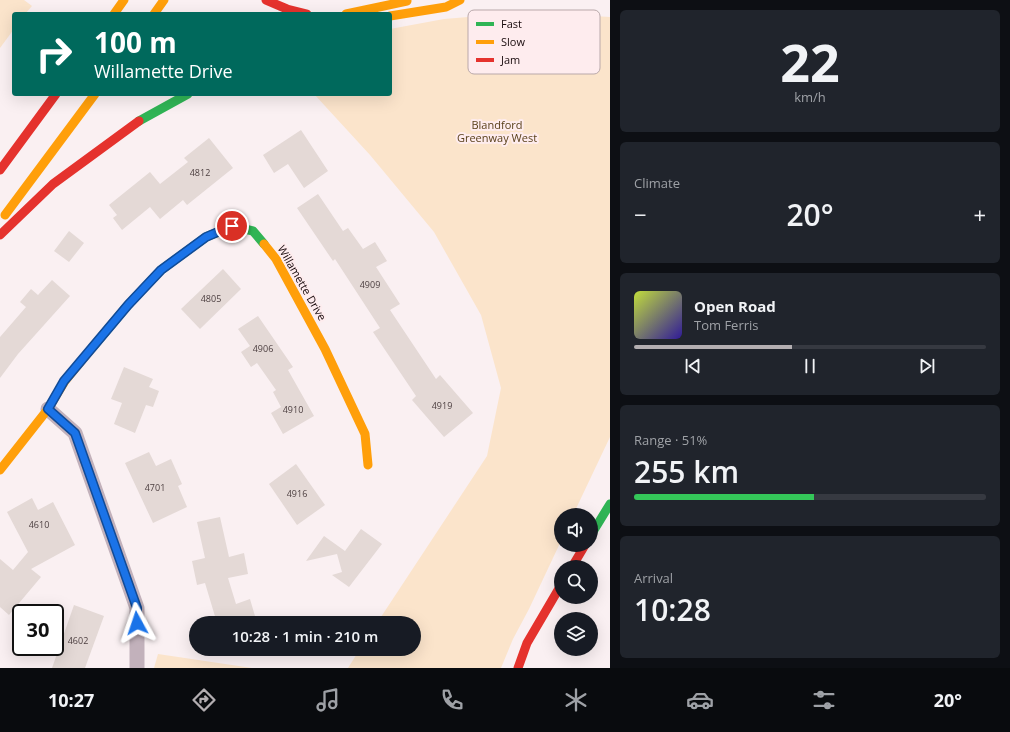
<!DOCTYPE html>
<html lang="en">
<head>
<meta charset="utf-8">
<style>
	:root { --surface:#171b24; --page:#20242c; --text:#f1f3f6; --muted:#9ea1a6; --line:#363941; --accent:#b3aeb1 }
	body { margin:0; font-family:"Open Sans",sans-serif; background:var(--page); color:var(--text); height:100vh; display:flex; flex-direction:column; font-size:15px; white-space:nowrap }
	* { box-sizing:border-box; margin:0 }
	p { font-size:13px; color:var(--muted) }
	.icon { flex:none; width:22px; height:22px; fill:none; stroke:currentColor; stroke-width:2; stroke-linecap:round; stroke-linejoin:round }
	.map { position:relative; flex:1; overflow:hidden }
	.sheet { display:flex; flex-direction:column; gap:10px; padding:10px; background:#0d0f14; width:400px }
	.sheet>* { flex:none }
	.top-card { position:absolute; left:12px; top:12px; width:380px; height:84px; border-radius:4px; box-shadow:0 4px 16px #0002; background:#00695c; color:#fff; overflow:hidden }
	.controls { position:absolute; left:554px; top:508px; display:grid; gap:8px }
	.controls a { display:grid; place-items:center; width:44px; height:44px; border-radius:50%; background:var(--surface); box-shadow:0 4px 16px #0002; font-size:20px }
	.speed { position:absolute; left:12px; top:604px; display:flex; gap:8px; font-size:20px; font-weight:700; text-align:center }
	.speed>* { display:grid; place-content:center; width:52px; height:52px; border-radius:50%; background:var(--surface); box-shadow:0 4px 16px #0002; line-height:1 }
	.speed .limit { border:2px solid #111; border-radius:6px; background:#fff; color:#111 }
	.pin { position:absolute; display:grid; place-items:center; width:34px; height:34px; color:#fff; margin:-17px; border:2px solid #fff; border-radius:50%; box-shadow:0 1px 4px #0007 }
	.me { position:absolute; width:44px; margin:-22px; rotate:355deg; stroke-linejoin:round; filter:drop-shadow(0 0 3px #0008) }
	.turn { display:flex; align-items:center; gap:14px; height:84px; padding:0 16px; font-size:18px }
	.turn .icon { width:52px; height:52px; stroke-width:2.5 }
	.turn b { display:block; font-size:28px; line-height:34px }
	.big { font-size:30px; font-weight:600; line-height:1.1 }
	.sheet .card { flex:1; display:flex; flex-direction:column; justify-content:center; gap:6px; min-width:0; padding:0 14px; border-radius:6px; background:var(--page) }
	.sheet .dial { align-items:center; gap:0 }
	.dial b { font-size:52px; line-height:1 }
	.song { display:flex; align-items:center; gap:12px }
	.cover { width:48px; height:48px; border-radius:6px; background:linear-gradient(135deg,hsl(70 70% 55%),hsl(250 70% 35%)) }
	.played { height:4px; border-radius:2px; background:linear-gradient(90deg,var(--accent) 45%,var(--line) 45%) }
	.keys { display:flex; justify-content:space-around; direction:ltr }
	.heat { display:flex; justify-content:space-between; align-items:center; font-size:22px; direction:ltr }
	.charge { height:6px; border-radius:3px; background:linear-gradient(90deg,#34c759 51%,var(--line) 0) }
	.trip { position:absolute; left:189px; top:616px; width:232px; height:40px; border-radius:20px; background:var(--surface); box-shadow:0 4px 16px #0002; font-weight:600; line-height:40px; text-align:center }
	.dock { display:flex; height:64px; justify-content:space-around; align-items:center; background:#090b0e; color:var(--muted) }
	.dock .icon { width:28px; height:28px }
	.dock .active { color:var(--accent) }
	.dock b { font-size:18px; color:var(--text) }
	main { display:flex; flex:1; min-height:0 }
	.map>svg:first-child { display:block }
</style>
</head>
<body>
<main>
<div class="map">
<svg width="610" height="668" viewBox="0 0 610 668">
	<rect width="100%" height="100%" fill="#faf0f2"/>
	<g fill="#fbe4cb">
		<polygon points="0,0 24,0 32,6 25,14 14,14 14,29 0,48"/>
		<polygon points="527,12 610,17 610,437 573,515 561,515 561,541 529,609 513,639 501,668 348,668 360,649 414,649 414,623 377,623 487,456 501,388 481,315 434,232 370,155 314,94 390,94 390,29 444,19"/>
		<polygon points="158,654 252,668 154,668"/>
	</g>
	<g fill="#e4d9d6">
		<polygon points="301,130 328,171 304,188 288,164 274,173 263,155"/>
		<polygon points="209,138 233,168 187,205 183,200 160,219 150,207 122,230 113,218 117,215 109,205 150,172 160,184 188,162 184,158"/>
		<polygon points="318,194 343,231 348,228 363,249 375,242 387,261 376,267 400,304 390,310 436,379 440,375 473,413 444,437 412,400 416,396 373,332 380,328 335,259 333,261 297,208"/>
		<polygon points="69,231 84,243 69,262 54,251"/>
		<polygon points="223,269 241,289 200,329 181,309"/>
		<polygon points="52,280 70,296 18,354 0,378 0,337 26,307 20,302 31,289 38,295"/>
		<polygon points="258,316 293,367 288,370 314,416 283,434 271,413 281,407 273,392 276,390 257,363 251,367 241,352 250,346 238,329"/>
		<polygon points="124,367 153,379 149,387 159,391 153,407 146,405 135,433 114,424 122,403 111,399"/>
		<polygon points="149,452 156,466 171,459 182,484 178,486 187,507 153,523 125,463"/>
		<polygon points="296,464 325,505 297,525 269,484"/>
		<polygon points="32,498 38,510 53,502 75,545 31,569 41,577 9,615 0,607 0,559 13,570 28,552 7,512"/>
		<polygon points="220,517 229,557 244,553 248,574 228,578 236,604 250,599 257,623 217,623 205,583 197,585 192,561 205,558 197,522"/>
		<polygon points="361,529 382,544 349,587 332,575 342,572 337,554 306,561 324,536 345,551"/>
		<polygon points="74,605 104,616 85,668 52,668"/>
	</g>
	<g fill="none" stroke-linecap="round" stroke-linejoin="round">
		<polyline stroke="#c2b1bb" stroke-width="15" points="48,409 75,433 137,608 137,668"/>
		<g stroke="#30b455" stroke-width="9">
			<polyline points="139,121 188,94"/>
			<polyline points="92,348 128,305 161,270 206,237 232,226 253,231 264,244"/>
			<polyline points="591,535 610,504"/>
		</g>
		<g stroke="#ff9f0a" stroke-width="9">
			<polyline points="114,14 124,0"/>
			<polyline points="154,14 164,0"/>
			<polyline points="346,14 407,1"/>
			<polyline points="390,16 446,7 460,0"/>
			<polyline points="5,215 95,94"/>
			<polyline points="264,244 276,259 325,349 365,434 368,465"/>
			<polyline points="0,470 48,409 65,381 92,348"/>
		</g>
		<g stroke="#e5322d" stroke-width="9">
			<polyline points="266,0 287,9 307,14"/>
			<polyline points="0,170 56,94"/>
			<polyline points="0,235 53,184 139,121"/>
			<polyline points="572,567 585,545"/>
			<polyline points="518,668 527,643 561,585"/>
		</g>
	</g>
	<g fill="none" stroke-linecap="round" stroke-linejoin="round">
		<g stroke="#114b97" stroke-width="10">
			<polyline id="route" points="137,623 137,608 75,433 48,409 64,381 128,305 161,270 206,237 232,226"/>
		</g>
		<use href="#route" stroke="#1a73e8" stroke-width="7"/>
	</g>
	<g text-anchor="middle" stroke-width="4" stroke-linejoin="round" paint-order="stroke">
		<g font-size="9" fill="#4c3f40">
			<text x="200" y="176">4812</text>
			<text x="370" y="288">4909</text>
			<text x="211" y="302">4805</text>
			<text x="263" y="352">4906</text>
			<text x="442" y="409">4919</text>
			<text x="293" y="413">4910</text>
			<text x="155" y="491">4701</text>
			<text x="297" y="497">4916</text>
			<text x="39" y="528">4610</text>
			<text x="78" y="644">4602</text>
		</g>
		<g font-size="11" fill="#5a411b" stroke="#feecee">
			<text x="497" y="129">Blandford<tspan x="497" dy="13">Greenway West</tspan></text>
		</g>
		<g font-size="11" fill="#180a0c" stroke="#feecee">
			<text transform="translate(302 283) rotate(60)" y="4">Willamette Drive</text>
		</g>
	</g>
	<rect x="468" y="10" width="132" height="64" rx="6" fill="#feecee" stroke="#b9a8aa" stroke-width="1"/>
	<rect x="476" y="22" width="18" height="4" fill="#30b455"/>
	<rect x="476" y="40" width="18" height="4" fill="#ff9f0a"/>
	<rect x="476" y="58" width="18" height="4" fill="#e5322d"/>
	<g font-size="11" fill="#180a0c">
		<text x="501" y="28">Fast</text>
		<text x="501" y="46">Slow</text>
		<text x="501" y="64">Jam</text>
	</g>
</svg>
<div class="controls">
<a><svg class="icon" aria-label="sound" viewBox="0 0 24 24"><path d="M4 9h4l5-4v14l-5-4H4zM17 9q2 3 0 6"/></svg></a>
<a><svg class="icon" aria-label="search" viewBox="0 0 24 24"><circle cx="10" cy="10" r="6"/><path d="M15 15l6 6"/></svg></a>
<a><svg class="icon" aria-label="layers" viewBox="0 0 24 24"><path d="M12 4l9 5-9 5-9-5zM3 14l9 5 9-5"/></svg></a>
</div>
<div class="speed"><div class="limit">30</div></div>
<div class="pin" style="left:232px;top:226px;background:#d93025"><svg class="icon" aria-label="arrive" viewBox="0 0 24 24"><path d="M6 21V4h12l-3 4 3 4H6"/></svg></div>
<svg class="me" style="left:137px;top:623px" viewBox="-20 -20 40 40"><path d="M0-17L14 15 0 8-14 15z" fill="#1a73e8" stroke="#fff" stroke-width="4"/></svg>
<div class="trip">10:28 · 1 min · 210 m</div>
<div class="top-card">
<div class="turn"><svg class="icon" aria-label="right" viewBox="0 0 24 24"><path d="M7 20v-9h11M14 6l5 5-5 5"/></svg><div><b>100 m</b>Willamette Drive</div></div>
</div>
</div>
<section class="sheet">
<div class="card dial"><b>22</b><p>km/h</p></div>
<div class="card"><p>Climate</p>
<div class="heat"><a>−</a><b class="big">20°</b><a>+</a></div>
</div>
<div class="card">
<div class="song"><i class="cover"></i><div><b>Open Road</b><p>Tom Ferris</p></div></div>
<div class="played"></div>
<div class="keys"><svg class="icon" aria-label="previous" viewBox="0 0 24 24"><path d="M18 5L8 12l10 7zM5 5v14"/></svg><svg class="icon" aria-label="pause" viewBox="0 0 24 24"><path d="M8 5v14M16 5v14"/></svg><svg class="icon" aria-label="next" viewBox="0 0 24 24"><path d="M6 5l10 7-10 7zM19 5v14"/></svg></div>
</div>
<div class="card"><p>Range · 51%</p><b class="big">255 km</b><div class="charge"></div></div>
<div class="card"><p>Arrival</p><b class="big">10:28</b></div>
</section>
</main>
<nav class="dock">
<b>10:27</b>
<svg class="icon active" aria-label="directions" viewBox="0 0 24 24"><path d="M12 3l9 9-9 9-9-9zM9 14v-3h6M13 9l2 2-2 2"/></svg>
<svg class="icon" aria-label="music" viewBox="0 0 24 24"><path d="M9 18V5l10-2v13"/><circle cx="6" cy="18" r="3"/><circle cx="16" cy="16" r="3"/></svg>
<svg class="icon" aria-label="phone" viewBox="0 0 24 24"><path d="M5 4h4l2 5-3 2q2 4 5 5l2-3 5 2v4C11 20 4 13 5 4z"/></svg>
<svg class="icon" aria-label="climate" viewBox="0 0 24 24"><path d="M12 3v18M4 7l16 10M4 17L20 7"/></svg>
<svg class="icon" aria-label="car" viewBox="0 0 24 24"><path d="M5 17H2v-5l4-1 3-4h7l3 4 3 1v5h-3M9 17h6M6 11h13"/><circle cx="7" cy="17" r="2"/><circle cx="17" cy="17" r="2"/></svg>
<svg class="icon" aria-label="filters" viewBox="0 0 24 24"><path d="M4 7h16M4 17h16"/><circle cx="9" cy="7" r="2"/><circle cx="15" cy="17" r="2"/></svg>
<b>20°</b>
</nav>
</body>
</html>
